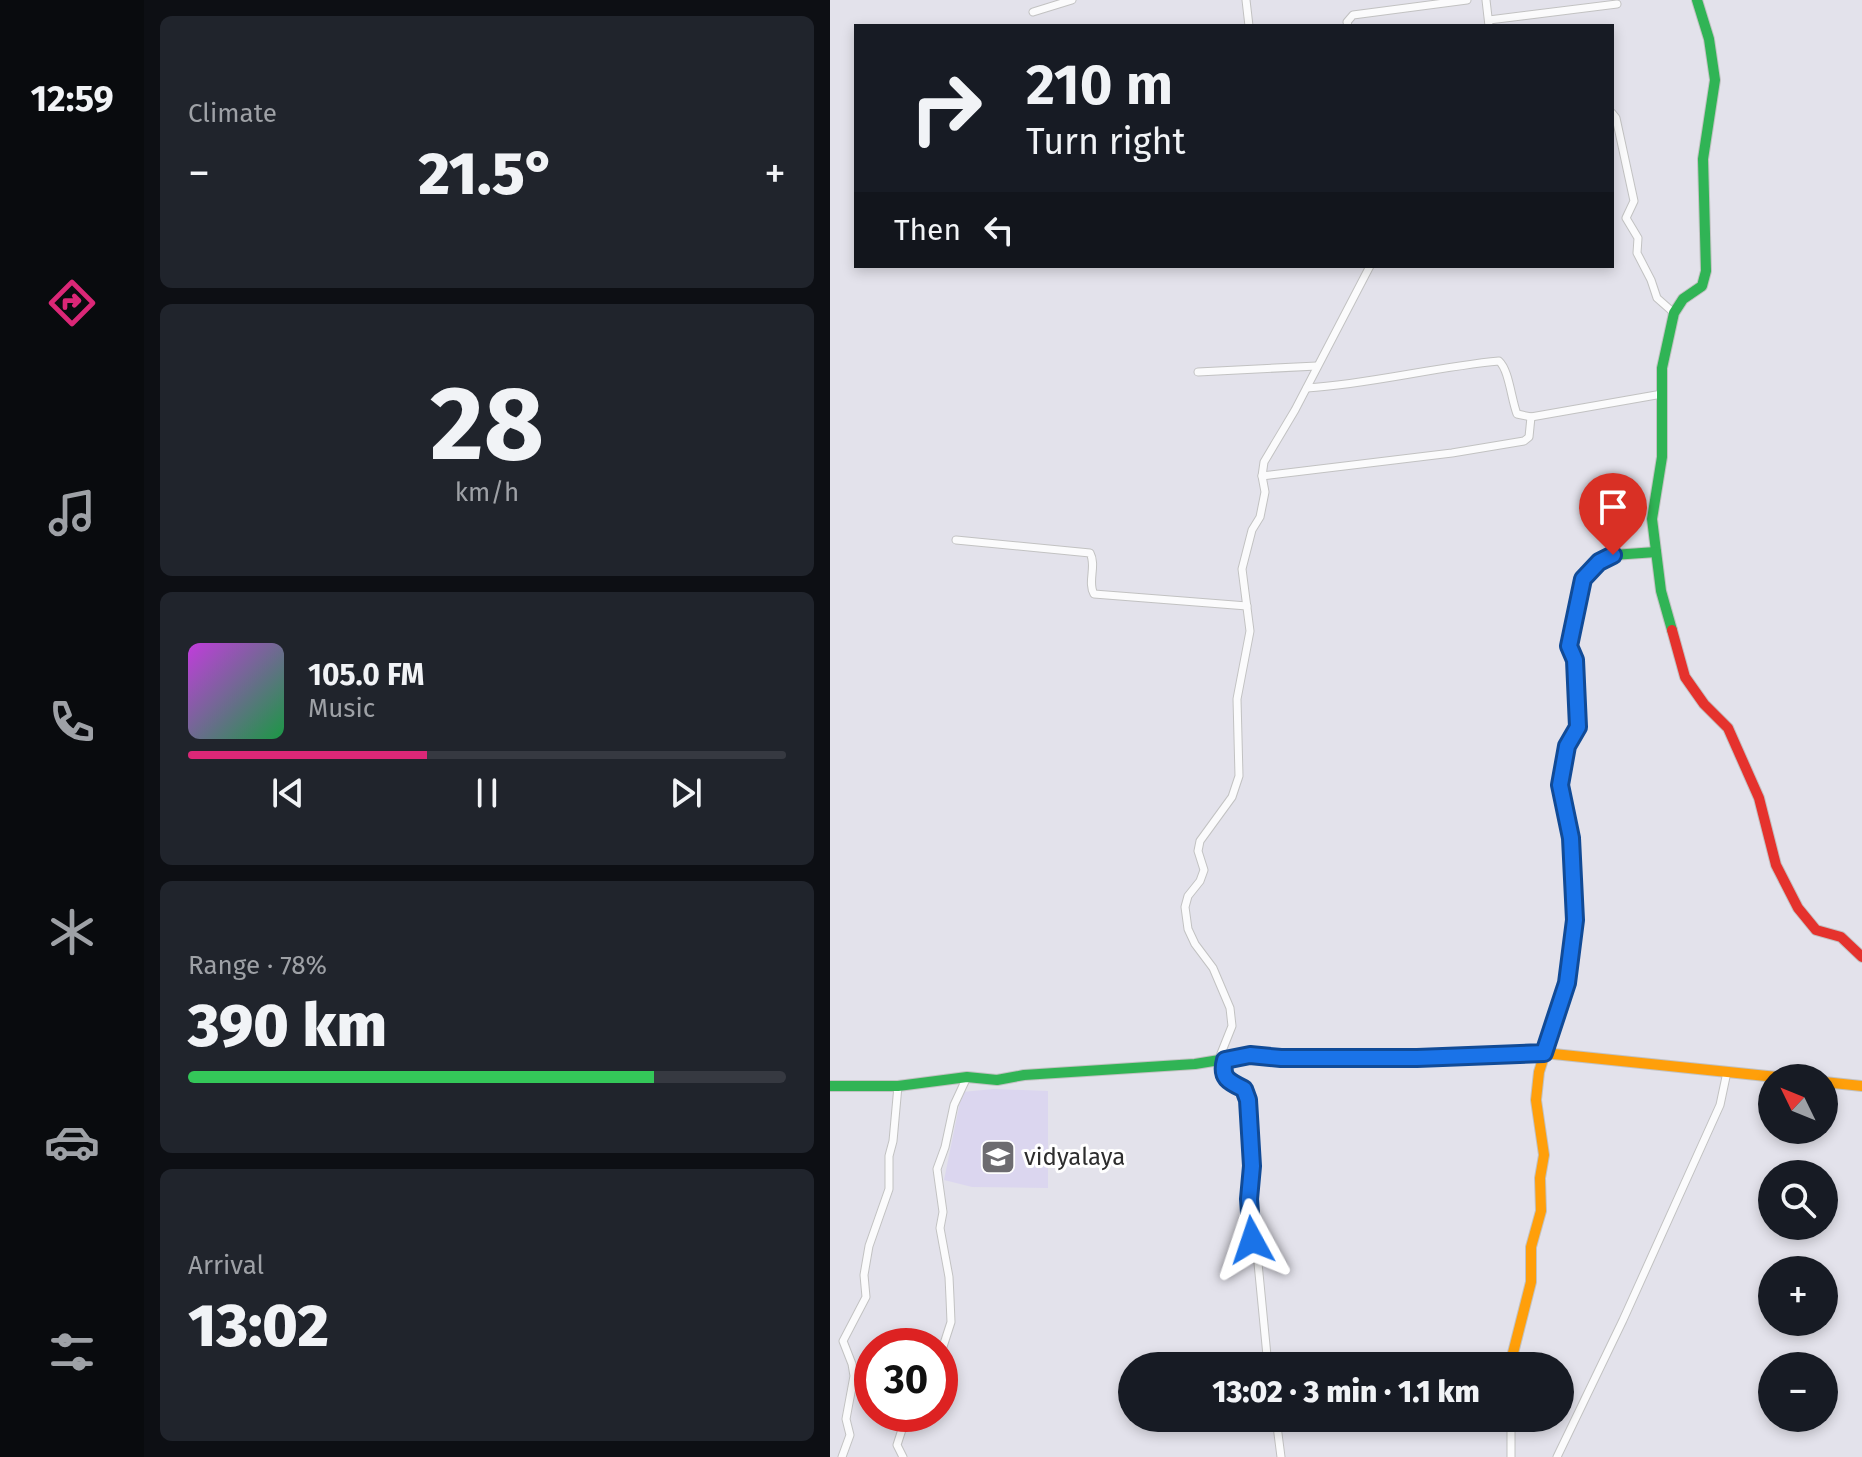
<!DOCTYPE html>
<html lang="en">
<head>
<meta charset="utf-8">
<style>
	:root { --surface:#171b24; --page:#20242c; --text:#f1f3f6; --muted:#9ea1a6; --line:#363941; --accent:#db2777 }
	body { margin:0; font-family:"Fira Sans",sans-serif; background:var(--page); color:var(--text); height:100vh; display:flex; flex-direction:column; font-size:30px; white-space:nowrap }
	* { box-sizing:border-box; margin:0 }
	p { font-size:26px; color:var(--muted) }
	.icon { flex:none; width:44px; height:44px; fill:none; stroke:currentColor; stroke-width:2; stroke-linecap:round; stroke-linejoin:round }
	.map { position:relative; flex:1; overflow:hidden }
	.details { display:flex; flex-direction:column; gap:16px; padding:16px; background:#0d0f14; width:686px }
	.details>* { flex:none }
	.hud { position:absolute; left:24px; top:24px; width:760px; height:244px; border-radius:0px; box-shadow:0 4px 12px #0003; background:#171b24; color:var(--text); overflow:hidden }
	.needle { width:52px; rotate:313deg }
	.buttons { position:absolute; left:928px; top:1064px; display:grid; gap:16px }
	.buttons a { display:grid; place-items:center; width:80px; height:80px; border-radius:50%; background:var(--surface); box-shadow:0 4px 12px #0003; font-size:40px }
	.speed { position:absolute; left:24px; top:1328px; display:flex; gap:16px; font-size:40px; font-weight:700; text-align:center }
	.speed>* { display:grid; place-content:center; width:104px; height:104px; border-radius:50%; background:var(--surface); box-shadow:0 4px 12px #0003; line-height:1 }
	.speed .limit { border:12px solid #d22; background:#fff; color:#111 }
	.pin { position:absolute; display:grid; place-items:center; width:68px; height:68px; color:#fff; margin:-82px -34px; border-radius:50% 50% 50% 0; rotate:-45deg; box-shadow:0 0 8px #0007 }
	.pin .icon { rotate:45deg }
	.me { position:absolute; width:88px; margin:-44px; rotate:355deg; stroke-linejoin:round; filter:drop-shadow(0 0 6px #0008) }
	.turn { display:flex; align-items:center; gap:28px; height:168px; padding:0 40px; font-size:36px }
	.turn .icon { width:104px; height:104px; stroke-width:2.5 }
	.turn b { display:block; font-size:56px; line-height:68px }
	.then { display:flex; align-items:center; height:76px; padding:0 40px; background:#0003; gap:16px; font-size:30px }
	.big { font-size:60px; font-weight:800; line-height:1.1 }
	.details .widget { flex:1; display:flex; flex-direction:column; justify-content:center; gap:12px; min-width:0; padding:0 28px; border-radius:12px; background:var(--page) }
	.details .dial { align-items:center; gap:0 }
	.dial b { font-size:104px; line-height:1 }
	.song { display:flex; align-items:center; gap:24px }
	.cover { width:96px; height:96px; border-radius:12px; background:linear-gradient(135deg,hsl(290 70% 55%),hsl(140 70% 35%)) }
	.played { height:8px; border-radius:4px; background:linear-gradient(90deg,var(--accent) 40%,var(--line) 40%) }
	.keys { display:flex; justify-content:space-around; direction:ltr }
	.heat { display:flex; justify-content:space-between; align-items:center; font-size:44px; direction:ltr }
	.charge { height:12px; border-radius:6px; background:linear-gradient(90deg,#34c759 78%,var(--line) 0) }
	.trip { position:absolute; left:288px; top:1352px; width:456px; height:80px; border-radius:40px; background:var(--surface); box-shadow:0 4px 12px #0003; font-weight:800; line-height:80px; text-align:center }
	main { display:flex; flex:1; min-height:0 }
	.dock { display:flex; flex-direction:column; width:144px; justify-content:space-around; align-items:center; background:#090b0e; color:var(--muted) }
	.dock .icon { width:56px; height:56px }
	.dock .active { color:var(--accent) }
	.dock b { font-size:36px; color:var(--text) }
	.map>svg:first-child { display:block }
</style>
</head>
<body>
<main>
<nav class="dock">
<b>12:59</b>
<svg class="icon active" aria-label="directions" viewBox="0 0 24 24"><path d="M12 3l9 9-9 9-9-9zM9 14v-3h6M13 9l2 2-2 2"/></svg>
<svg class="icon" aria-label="music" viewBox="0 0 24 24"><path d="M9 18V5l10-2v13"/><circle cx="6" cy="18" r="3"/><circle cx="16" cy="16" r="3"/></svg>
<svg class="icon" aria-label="phone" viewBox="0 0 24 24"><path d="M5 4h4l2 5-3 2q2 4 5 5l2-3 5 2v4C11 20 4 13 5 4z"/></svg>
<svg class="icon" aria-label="climate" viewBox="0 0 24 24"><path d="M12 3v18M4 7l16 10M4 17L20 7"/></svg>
<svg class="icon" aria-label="car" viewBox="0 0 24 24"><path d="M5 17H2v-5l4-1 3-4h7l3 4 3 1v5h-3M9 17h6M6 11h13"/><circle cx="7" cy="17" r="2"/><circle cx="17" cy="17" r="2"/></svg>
<svg class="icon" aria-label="filters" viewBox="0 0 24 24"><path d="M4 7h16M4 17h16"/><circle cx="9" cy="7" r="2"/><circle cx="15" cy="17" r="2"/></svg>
</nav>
<section class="details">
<div class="widget"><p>Climate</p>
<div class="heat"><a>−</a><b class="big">21.5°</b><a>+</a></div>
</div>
<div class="widget dial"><b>28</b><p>km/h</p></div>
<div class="widget">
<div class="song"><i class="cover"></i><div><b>105.0 FM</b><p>Music</p></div></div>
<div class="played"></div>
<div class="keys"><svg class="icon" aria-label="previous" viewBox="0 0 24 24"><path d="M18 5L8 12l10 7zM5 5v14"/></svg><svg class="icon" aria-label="pause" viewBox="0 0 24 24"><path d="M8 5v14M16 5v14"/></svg><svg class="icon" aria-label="next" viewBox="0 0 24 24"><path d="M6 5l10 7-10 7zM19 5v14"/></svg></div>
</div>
<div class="widget"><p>Range · 78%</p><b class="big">390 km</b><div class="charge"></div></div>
<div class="widget"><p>Arrival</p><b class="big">13:02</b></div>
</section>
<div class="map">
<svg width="1032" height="1457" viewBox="0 0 1032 1457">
	<rect width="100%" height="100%" fill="#e3e2eb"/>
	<polygon fill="#dbd6ef" points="164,1089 218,1091 218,1188 142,1187 114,1180 132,1092"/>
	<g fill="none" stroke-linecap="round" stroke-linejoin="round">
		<g stroke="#c2c2c2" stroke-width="9">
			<g id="street">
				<polyline points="416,0 419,26"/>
				<polyline points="656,0 659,26"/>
				<polyline points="203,12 242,0"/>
				<polyline points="659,20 787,4"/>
				<polyline points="518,26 517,22 523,15 637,0"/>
				<polyline points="782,113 786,118 804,201 796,218 808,238 807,253 821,280 827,298 844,313"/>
				<polyline points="368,372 487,366"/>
				<path d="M477 388C541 384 604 367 669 361 679 370 681 398 687 414L701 417 832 394"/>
				<polyline points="432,476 622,453 694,441 699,437 701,417"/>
				<path d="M126 540 260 553C267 566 257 582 264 594L417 606"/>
				<path d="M395 1060C390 1078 399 1082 414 1089L418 1100 422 1166 419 1216 428 1263 438 1366"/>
				<polyline points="388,1061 402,1026 400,1008 383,968 365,944 358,929 355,907 358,896 370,881 374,870 368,851 370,841 402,797 409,776 407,699 420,631 412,569 422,530 430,517 435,492 432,476 434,462 465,410 540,266"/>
				<polyline points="110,1356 121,1322 120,1298 119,1277 110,1228 113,1212 107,1169 115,1147 124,1105 137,1077"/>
				<polyline points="446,1418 451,1457"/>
				<polyline points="681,1418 681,1457"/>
				<polyline points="12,1457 20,1435 16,1419 24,1376 22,1364 13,1341 36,1297 34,1275 39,1246 59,1189 59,1156 63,1141 68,1086"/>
				<polyline points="73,1457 67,1445 77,1414"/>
				<polyline points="727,1457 793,1320 890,1105 897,1072"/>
			</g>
		</g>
		<g stroke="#c2c2c2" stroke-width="12">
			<g id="fast">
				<polyline points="842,630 831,591 822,519 832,457 832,368 844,313 853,299 872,286 876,271 873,159 885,80 879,39 867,0"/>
				<polyline points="739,830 730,785 737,746 748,727 745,660 739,646 753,579 769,562 783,555 826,552"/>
				<polyline points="0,1086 68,1086 137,1077 167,1080 194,1075 365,1064 420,1055 451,1058 587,1058 691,1054"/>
			</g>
		</g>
		<g stroke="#c2c2c2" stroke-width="12">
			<g id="slow">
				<polyline points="691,1054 714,1053 956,1078"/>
				<polyline points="994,1082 1032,1086"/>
				<polyline points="683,1366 683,1353 701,1282 701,1247 711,1211 710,1178 714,1155 706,1100 709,1072 737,983 745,920 739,830"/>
			</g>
		</g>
		<g stroke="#c2c2c2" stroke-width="12">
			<polyline id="jam" points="842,630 855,677 874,704 898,728 929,798 946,865 968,908 986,930 1011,937 1032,957"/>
		</g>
		<use href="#street" stroke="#fbfbfc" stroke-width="7"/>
		<use href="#fast" stroke="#30b455" stroke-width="10"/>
		<use href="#slow" stroke="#ff9f0a" stroke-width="10"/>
		<use href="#jam" stroke="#e5322d" stroke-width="10"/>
	</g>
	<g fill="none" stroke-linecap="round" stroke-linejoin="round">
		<g stroke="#114b97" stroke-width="20">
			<path id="route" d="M422 1240 419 1199 422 1166 418 1100 414 1089C399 1082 390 1078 395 1060L420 1055 451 1058H587L714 1053 737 983 745 920 741 838 730 785 737 746 748 727 745 660 739 646 753 579 769 562 783 555"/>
		</g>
		<use href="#route" stroke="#1a73e8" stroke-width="14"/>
	</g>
	<defs>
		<g id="school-square" transform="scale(1.8)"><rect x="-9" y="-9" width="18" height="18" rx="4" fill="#6d6c70" stroke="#fff"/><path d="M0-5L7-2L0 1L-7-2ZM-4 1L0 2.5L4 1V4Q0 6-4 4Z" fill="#fff"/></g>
	</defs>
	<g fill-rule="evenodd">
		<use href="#school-square" x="168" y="1157"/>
	</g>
	<g text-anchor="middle" stroke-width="6" stroke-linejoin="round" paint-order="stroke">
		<g font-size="24" fill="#2d2d2d" stroke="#fff" text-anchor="start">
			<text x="194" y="1165">vidyalaya</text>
		</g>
	</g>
</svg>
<div class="buttons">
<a><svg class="needle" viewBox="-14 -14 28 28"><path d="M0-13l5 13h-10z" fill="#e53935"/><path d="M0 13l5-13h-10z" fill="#9ea1a6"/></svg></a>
<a><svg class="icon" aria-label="search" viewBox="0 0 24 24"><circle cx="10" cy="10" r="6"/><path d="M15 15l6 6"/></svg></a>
<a>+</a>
<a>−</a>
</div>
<div class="speed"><div class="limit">30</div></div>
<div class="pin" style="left:783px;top:555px;background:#d93025"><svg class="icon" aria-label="arrive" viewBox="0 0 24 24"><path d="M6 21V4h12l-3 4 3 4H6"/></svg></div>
<svg class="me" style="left:422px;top:1240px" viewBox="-20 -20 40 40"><path d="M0-17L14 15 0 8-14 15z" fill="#1a73e8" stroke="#fff" stroke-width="4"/></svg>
<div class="trip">13:02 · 3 min · 1.1 km</div>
<div class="hud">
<div class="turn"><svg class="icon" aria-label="right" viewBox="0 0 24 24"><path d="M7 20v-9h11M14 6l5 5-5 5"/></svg><div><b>210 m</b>Turn right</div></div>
<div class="then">Then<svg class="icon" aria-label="left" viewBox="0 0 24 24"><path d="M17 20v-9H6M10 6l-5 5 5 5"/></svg></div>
</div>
</div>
</main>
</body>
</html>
